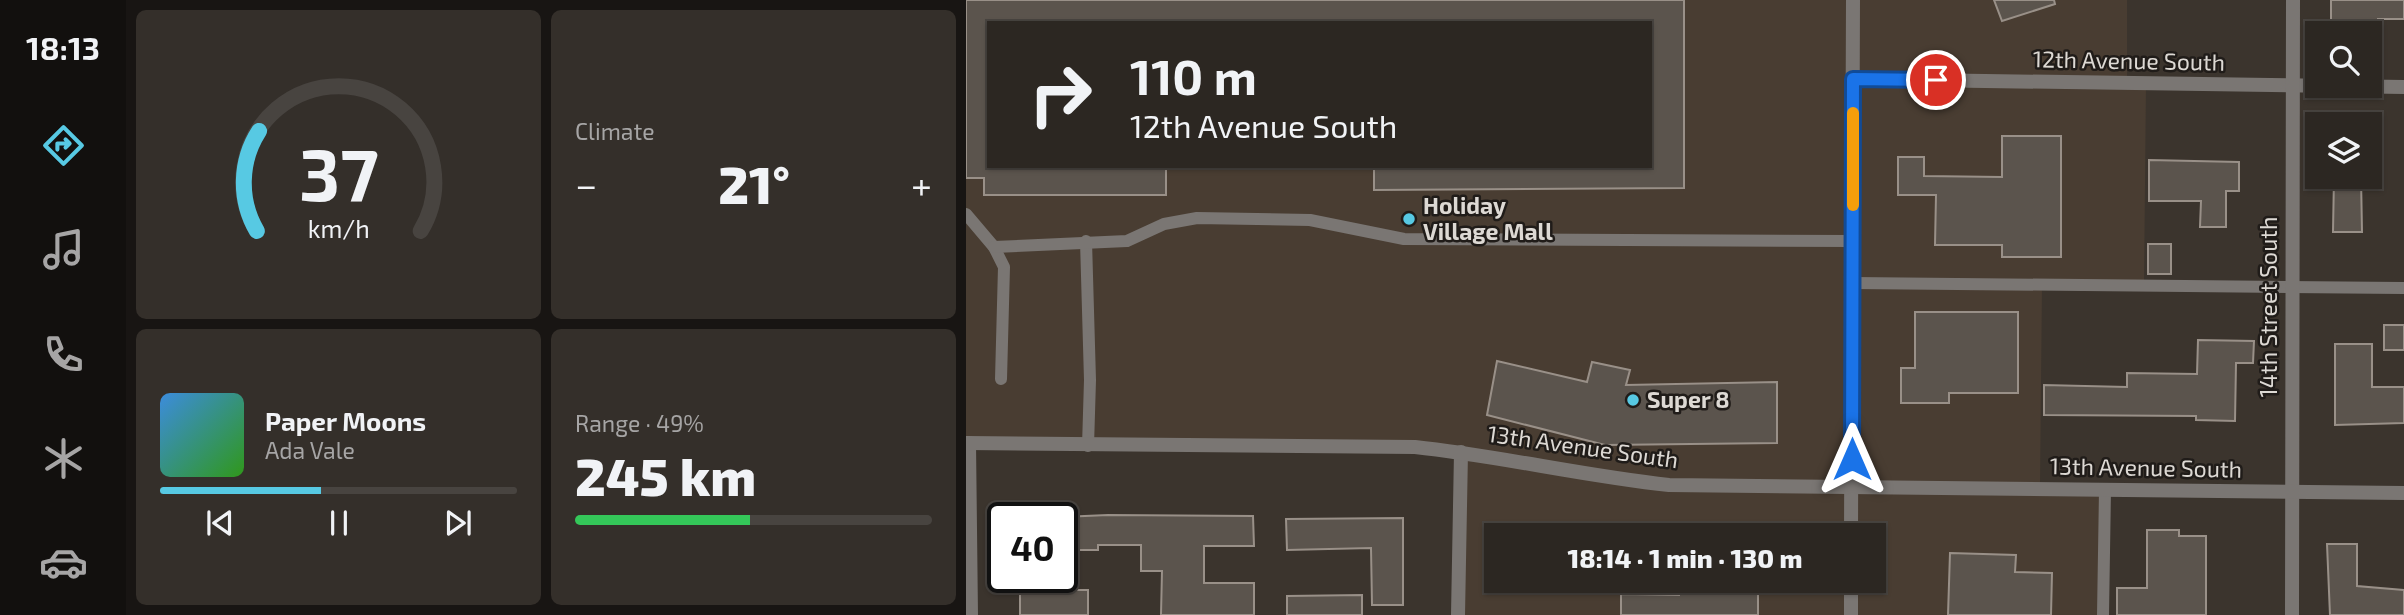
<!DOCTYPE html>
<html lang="en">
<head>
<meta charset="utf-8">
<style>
	:root { --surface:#2c2722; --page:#342f2a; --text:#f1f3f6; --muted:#a6a5a5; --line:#484440; --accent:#57c9e3 }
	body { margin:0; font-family:"Exo 2",sans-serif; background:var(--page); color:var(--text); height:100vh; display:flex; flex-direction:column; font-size:26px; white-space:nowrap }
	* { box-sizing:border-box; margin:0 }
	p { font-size:23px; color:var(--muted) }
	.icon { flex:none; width:38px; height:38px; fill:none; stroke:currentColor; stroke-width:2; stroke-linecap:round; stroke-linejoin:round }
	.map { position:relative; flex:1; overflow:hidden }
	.details { display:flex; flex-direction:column; gap:10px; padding:10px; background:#181513; width:840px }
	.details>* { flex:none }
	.hud { position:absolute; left:21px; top:21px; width:665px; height:147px; border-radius:0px; box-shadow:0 2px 5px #0004,0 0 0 2px var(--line); background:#2c2722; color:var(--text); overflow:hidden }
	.buttons { position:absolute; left:1339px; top:21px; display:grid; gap:14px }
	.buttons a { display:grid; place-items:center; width:77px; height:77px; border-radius:0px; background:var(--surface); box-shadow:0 2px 5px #0004,0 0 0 2px var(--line); font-size:35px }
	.speed { position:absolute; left:21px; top:502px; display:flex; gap:14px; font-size:35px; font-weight:700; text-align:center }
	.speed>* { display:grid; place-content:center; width:91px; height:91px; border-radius:50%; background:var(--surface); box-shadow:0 2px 5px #0004,0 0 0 2px var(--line); line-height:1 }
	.speed .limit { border:4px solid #111; border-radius:10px; background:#fff; color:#111 }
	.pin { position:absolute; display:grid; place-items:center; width:60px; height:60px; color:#fff; margin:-30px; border:4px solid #fff; border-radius:50%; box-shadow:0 2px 7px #0007 }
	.me { position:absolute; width:77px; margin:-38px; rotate:0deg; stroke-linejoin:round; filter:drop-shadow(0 0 5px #0008) }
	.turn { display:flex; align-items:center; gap:24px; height:147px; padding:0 28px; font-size:32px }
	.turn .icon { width:91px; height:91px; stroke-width:2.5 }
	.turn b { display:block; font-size:49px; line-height:60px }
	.big { font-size:52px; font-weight:800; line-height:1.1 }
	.details .tile { flex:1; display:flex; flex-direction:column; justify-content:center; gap:10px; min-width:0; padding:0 24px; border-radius:10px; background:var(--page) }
	.details .dial { align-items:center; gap:0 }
	.dial svg { height:182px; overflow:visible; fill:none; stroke:var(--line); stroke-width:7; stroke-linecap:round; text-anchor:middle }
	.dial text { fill:var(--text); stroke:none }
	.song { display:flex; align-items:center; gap:21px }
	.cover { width:84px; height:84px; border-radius:10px; background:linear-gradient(135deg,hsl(210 70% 55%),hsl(110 70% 35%)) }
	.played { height:7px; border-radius:4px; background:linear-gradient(90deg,var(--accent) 45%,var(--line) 45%) }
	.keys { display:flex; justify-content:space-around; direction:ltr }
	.heat { display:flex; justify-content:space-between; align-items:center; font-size:38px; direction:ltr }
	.charge { height:10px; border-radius:5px; background:linear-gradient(90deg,#34c759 49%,var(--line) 0) }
	.details .tiles { flex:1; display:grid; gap:10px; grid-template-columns:repeat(2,1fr) }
	.trip { position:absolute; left:518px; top:523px; width:402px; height:70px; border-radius:0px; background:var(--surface); box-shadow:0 2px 5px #0004,0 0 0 2px var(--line); font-weight:800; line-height:70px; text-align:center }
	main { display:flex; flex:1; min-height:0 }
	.tabs { display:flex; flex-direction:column; width:126px; justify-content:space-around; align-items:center; background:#12100e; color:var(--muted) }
	.tabs .icon { width:49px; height:49px }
	.tabs .on { color:var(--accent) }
	.tabs b { font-size:32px; color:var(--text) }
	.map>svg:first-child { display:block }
</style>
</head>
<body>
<main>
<nav class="tabs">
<b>18:13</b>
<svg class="icon on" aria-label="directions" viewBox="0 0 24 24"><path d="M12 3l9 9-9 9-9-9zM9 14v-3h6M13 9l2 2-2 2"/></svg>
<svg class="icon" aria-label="music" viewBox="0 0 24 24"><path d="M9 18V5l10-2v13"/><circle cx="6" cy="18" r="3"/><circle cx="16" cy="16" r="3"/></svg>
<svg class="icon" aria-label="phone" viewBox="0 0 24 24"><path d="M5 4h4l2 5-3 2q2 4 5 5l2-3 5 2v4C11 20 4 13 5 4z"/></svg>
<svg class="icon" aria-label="climate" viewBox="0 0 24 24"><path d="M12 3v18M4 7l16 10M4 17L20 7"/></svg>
<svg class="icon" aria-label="car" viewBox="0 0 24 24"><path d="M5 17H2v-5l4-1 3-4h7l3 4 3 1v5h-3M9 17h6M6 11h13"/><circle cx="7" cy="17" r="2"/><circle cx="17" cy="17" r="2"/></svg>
</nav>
<section class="details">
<div class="tiles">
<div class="tile dial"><svg viewBox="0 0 100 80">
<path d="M14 69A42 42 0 1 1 86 69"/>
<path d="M14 69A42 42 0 0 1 15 25" stroke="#57c9e3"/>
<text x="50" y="56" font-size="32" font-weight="700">37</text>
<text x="50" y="72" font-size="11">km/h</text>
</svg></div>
<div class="tile"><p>Climate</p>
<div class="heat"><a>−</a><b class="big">21°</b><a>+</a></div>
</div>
<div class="tile">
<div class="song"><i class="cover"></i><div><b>Paper Moons</b><p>Ada Vale</p></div></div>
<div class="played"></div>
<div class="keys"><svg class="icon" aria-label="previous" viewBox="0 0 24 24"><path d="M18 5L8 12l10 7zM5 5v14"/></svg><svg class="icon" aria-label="pause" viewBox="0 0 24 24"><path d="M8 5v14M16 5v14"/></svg><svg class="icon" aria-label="next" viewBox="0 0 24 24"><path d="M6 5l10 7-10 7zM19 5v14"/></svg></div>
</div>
<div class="tile"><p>Range · 49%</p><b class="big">245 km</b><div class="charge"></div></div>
</div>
</section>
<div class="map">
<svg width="1438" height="615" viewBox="0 0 1438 615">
	<rect width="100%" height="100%" fill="#3b342d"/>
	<path fill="#493d32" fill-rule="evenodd" d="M0 0H1161V83L1180 84 1178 286 1076 285 1074 488 1139 490 1137 615H492L495 452 0 445ZM23 23H684V166H23ZM530 536H908V581H530Z"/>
	<g fill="#5b544d" stroke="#999088" stroke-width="2">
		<polygon points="0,0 718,0 718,188 408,190 408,166 684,166 684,23 23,23 23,166 200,166 200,195 18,195 18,178 0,178"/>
		<polygon points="1028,0 1088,0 1089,4 1036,21"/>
		<polygon points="1365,0 1438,0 1438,19 1412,19 1412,33 1365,33"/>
		<polygon points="1036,136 1095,136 1095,257 1036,257 1036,245 969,245 970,195 932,195 932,157 958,157 958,176 1036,177"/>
		<polygon points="1183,160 1273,162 1273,191 1260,191 1260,227 1234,227 1235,201 1183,201"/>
		<polygon points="1368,177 1395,177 1396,232 1367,232"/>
		<rect x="1182" y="244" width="23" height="30"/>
		<polygon points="949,312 1052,312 1052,393 983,393 983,403 935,403 935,368 949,368"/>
		<rect x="1418" y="325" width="20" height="25"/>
		<polygon points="1232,340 1288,341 1287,363 1270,363 1269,421 1230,420 1230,416 1078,415 1078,385 1161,387 1161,373 1231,374"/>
		<polygon points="1369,344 1406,344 1406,387 1438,387 1438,423 1369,425"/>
		<polygon points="531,361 621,382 626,362 664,370 660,385 811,382 811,443 639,445 521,415"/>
		<polygon points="142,515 287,516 288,546 238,546 238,583 288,583 288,615 195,615 196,571 175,571 175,545 132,545 132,550 96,550 96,517"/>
		<polygon points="437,518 437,605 406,605 405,548 321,550 320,519"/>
		<polygon points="1181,530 1213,530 1213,536 1240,536 1240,615 1151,615 1151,588 1181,588"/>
		<polygon points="1361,544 1391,544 1391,586 1438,590 1438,615 1364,615"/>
		<polygon points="984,553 1050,555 1049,572 1086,573 1085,615 982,615"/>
		<polygon points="713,581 792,581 792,615 655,615 655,594 713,595"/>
		<rect x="54" y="590" width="68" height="25"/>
		<polygon points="396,595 396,615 321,615 321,596"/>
	</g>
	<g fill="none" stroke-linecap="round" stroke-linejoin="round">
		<g stroke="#7a7673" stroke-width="12">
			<polyline points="0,214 28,247 38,267 35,379"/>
			<polyline points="120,241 124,380 122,446"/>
			<polyline points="28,247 161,241 198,224 231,218 344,220 438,239 887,241"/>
			<polyline points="887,283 1438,288"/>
			<polyline points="1137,615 1139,490"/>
		</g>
		<g stroke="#7a7673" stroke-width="14">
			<polyline points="887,79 1438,87"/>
			<polyline points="3,443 5,615"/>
			<polyline points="492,615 495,452"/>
			<polyline points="1326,615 1327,0"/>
		</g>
		<g stroke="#7a7673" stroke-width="14">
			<path d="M0 443 449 447C534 456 618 476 703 485L1438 493"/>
			<polyline points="885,536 887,0"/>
			<polyline points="885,615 885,581"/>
		</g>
	</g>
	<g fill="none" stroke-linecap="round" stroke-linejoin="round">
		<g stroke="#114b97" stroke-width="18">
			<polyline id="route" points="886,459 887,79 970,80"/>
		</g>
		<use href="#route" stroke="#1a73e8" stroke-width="12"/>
		<polyline stroke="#f59e0b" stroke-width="12" points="887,205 887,113"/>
	</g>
	<g fill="#57c9e3" stroke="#201c19" stroke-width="2.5">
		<circle cx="443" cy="219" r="7"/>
		<circle cx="667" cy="400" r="7"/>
	</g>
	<g text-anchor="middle" stroke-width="5" stroke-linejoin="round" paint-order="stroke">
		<g font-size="23" fill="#ddd9d4" stroke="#201c19">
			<text transform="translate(1163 61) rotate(1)" y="8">12th Avenue South</text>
			<text transform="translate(1303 307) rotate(-90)" y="8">14th Street South</text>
			<text transform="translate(617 447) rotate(8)" y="8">13th Avenue South</text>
			<text transform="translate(1180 468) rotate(1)" y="8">13th Avenue South</text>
		</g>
		<g font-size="23" font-weight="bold" fill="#ddd9d4" stroke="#201c19" text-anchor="start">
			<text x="457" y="214">Holiday<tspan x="457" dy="26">Village Mall</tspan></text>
			<text x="681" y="408">Super 8</text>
		</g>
	</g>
</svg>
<div class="buttons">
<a><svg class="icon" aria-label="search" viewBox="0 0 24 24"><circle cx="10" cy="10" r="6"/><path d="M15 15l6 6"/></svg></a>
<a><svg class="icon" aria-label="layers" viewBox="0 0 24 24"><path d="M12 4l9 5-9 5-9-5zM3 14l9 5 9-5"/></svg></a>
</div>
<div class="speed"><div class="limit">40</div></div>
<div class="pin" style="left:970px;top:80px;background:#d93025"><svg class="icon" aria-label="arrive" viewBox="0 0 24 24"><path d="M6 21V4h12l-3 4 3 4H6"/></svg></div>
<svg class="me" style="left:886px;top:459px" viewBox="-20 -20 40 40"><path d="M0-17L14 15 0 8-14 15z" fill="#1a73e8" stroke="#fff" stroke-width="4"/></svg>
<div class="trip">18:14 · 1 min · 130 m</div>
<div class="hud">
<div class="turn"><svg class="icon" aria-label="right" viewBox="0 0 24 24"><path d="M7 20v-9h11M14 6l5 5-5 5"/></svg><div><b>110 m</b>12th Avenue South</div></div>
</div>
</div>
</main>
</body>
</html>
